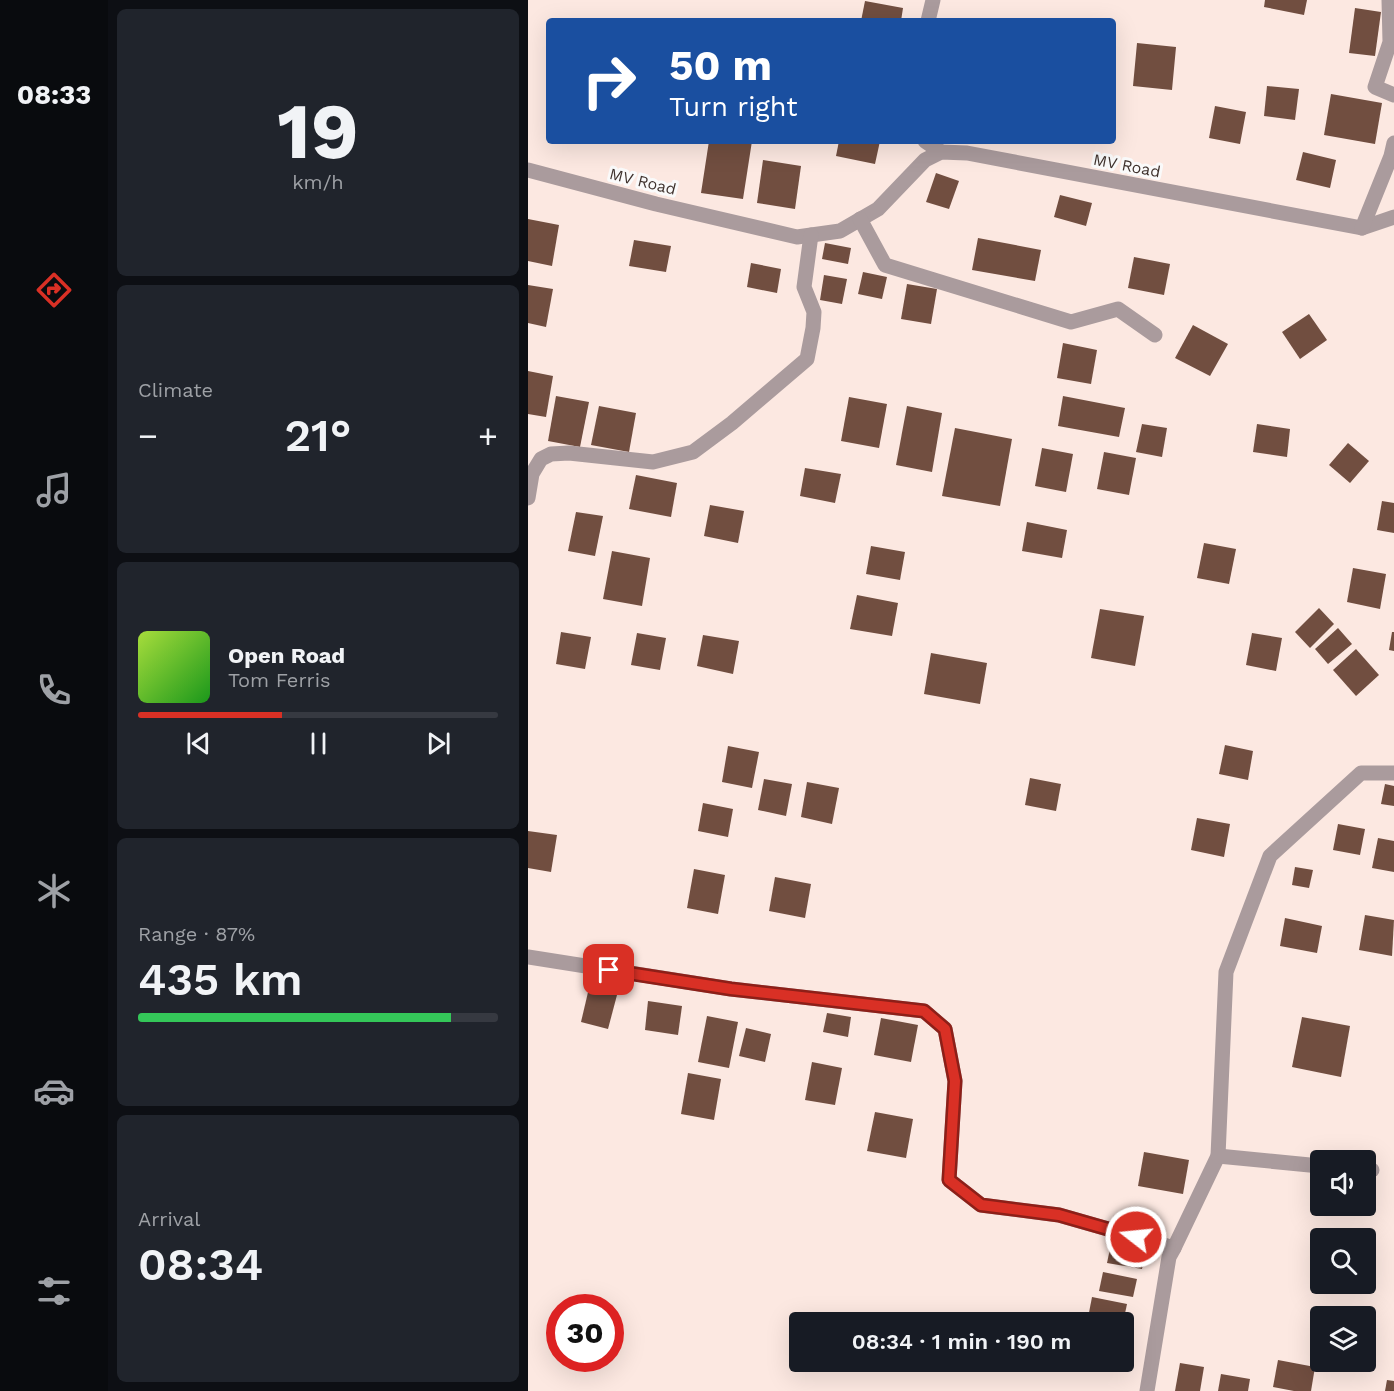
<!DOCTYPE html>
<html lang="en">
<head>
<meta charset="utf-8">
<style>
	:root { --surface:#171b24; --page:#20242c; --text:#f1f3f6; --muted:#9ea1a6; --line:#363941; --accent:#d93025 }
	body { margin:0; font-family:"Work Sans",sans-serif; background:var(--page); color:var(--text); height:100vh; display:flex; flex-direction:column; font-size:22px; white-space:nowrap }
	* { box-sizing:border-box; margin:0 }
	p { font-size:20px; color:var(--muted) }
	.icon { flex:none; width:33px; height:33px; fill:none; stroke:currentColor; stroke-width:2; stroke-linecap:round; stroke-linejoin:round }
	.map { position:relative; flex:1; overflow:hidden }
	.details { display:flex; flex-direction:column; gap:9px; padding:9px; background:#0d0f14; width:420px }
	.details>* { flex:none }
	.guide { position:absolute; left:18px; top:18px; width:570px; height:126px; border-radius:6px; box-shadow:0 6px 24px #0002; background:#1a4fa0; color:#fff; overflow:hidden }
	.fabs { position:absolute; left:782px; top:1150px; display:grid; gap:12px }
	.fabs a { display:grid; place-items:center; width:66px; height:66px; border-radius:6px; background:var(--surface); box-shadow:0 6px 24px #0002; font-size:30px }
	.speed { position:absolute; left:18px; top:1294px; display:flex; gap:12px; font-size:30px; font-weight:700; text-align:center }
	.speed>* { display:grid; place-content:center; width:78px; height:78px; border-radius:50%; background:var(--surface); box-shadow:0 6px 24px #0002; line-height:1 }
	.speed .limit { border:9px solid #d22; background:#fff; color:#111 }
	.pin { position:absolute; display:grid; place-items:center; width:51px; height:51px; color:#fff; margin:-26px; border-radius:12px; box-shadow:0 3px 9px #0006 }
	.me { position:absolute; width:66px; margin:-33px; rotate:286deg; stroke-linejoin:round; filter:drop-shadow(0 0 4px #0008) }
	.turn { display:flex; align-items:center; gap:21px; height:126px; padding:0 24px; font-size:27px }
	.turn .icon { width:78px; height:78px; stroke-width:2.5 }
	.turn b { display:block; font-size:42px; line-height:51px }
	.big { font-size:45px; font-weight:600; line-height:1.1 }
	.details .card { flex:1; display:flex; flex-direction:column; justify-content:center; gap:9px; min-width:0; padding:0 21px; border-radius:9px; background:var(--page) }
	.details .dial { align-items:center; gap:0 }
	.dial b { font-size:78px; line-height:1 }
	.song { display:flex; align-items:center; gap:18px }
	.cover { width:72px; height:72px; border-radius:9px; background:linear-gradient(135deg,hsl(80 70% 55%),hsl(120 70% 35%)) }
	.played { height:6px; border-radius:3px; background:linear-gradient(90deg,var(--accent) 40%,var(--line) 40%) }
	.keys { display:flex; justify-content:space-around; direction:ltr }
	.heat { display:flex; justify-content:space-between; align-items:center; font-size:33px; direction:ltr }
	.charge { height:9px; border-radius:4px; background:linear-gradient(90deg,#34c759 87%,var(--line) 0) }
	.trip { position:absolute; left:261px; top:1312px; width:345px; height:60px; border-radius:6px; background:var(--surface); box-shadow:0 6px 24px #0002; font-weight:600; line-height:60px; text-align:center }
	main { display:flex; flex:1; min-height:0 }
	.tabs { display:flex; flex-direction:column; width:108px; justify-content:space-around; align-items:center; background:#090b0e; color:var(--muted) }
	.tabs .icon { width:42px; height:42px }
	.tabs .on { color:var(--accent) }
	.tabs b { font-size:27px; color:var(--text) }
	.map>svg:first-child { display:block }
</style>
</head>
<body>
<main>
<nav class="tabs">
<b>08:33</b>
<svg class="icon on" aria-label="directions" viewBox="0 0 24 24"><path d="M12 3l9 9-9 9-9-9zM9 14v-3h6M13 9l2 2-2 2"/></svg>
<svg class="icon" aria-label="music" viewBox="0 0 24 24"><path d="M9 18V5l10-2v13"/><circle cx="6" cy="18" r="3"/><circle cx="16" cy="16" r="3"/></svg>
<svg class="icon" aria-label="phone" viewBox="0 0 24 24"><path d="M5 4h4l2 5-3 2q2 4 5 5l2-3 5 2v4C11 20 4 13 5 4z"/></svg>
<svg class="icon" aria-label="climate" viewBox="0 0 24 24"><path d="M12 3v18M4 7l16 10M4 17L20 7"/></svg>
<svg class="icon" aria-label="car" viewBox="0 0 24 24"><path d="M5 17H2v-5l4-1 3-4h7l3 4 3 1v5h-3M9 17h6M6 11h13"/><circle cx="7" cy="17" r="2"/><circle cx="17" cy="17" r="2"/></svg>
<svg class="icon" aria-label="filters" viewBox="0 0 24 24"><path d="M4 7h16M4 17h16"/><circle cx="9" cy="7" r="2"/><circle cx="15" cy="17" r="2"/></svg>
</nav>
<section class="details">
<div class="card dial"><b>19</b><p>km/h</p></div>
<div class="card"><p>Climate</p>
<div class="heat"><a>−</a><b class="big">21°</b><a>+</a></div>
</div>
<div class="card">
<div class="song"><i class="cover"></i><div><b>Open Road</b><p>Tom Ferris</p></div></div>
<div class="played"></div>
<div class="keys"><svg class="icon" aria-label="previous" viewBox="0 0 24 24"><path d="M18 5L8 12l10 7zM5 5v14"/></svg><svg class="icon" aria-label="pause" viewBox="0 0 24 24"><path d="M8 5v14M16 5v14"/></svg><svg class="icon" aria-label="next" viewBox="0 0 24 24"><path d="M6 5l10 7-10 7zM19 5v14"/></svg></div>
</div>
<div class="card"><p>Range · 87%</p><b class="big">435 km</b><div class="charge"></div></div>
<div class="card"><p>Arrival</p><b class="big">08:34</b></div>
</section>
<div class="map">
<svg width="866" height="1391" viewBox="0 0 866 1391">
	<rect width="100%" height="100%" fill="#fce8e1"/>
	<g fill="#714e40">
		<polygon points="737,0 779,0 776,15 736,7"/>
		<polygon points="337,1 375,8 373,21 333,21"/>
		<polygon points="827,8 853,12 847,56 821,53"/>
		<polygon points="609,43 648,47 644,90 605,86"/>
		<polygon points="739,86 771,89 767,120 736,116"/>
		<polygon points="803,94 854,103 847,144 796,135"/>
		<polygon points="687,106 718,112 712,144 681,138"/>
		<polygon points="181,141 224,141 215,199 173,193"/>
		<polygon points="311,141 352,141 347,164 308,156"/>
		<polygon points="775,152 808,160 802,188 768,180"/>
		<polygon points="235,160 273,166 267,209 229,203"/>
		<polygon points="408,173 431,181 421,209 398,202"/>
		<polygon points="532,195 564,203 558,226 526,217"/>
		<polygon points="0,219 31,225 24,266 0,261"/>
		<polygon points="450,238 513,250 507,281 444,270"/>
		<polygon points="106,240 143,246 138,272 101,266"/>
		<polygon points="297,243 323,248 320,264 294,259"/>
		<polygon points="606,257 642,264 636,295 600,288"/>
		<polygon points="223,263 253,269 249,293 219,287"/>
		<polygon points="335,272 359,277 354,299 330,294"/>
		<polygon points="296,275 319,279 314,304 292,300"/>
		<polygon points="379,284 409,289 403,324 373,319"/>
		<polygon points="0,285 25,289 18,327 0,323"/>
		<polygon points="781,314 799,340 772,359 754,332"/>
		<polygon points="665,325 700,344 682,376 647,358"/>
		<polygon points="535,343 569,350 563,384 529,378"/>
		<polygon points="0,371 25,376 18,417 0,414"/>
		<polygon points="28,396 61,402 52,447 20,441"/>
		<polygon points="535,396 597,408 591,437 530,426"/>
		<polygon points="321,397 359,404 351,448 313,441"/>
		<polygon points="71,406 108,413 101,452 63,445"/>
		<polygon points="379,406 414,413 404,472 368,465"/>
		<polygon points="614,424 639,428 634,457 608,452"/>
		<polygon points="729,424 762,429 759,457 725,452"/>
		<polygon points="427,428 484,439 472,506 414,496"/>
		<polygon points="820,443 841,461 822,483 801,465"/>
		<polygon points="514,448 545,454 538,492 507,486"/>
		<polygon points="576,452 608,458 601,495 569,489"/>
		<polygon points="277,468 313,474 307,503 272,496"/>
		<polygon points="108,475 149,483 143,517 101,509"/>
		<polygon points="854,501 866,503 866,533 849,530"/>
		<polygon points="182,505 216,511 210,543 176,536"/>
		<polygon points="48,512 75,516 67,556 40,551"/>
		<polygon points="499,522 539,530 534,558 494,551"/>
		<polygon points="676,543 708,549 701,584 669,578"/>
		<polygon points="343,546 377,552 372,580 338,574"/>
		<polygon points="84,551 122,558 114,606 75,599"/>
		<polygon points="825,568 858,574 852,609 819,602"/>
		<polygon points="329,595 370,603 364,636 322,629"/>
		<polygon points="791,608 806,624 782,648 767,632"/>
		<polygon points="572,609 616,616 607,666 563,658"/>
		<polygon points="810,628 824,644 800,664 787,649"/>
		<polygon points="33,632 63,637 57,669 28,664"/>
		<polygon points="864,632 866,632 866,651 861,650"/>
		<polygon points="109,633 138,638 132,670 103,665"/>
		<polygon points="724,633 754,638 748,671 718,665"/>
		<polygon points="175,635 211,641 205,674 169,666"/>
		<polygon points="828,649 851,675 828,696 805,670"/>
		<polygon points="403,653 459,663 452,704 396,694"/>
		<polygon points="697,745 725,751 720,780 691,774"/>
		<polygon points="200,746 231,752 224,788 194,782"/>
		<polygon points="502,778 533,784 528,811 497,805"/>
		<polygon points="236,779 264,784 258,816 230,810"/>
		<polygon points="279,782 311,788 304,824 273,817"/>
		<polygon points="857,784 866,786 866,806 853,804"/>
		<polygon points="175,803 205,809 200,837 170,831"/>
		<polygon points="669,818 702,824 696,857 663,850"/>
		<polygon points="810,824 837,829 832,855 805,850"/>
		<polygon points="0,831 29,835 23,872 0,868"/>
		<polygon points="850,838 866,841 866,872 844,868"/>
		<polygon points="767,867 785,870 781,888 764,885"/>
		<polygon points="166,869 197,875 190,914 159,908"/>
		<polygon points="247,877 283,884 277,918 241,911"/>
		<polygon points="837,915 866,920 864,956 831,950"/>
		<polygon points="757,918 794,926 789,953 752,946"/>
		<polygon points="61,988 89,995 80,1029 53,1022"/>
		<polygon points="120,1001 154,1006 150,1035 117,1030"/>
		<polygon points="299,1013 323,1017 320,1037 295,1032"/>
		<polygon points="179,1016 210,1022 201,1068 170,1062"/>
		<polygon points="774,1017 822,1026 813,1077 764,1067"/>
		<polygon points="353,1018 390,1025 383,1062 346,1055"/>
		<polygon points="218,1028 243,1034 237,1062 211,1056"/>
		<polygon points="284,1062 314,1068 307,1105 277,1100"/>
		<polygon points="160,1073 193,1079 186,1120 153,1114"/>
		<polygon points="347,1112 385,1119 378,1158 339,1151"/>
		<polygon points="616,1152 661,1160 655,1194 610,1186"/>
		<polygon points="584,1239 618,1246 614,1269 579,1263"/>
		<polygon points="575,1272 609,1279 605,1297 571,1291"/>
		<polygon points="564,1297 599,1304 595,1323 559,1323"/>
		<polygon points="750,1360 787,1367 783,1391 766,1391 745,1387"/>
		<polygon points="652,1363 676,1367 672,1391 647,1391"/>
		<polygon points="693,1374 722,1379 720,1391 690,1391"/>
		<polygon points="859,1380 866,1381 866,1391 857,1391"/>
	</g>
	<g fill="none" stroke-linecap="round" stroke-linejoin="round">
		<g stroke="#aa9b9d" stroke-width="15">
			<polyline points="861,0 862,42 847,87 866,95"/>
			<polyline points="400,21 405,0"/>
			<polyline points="397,141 413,152"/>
			<polyline points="0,170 128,204 269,237 312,231 350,209 397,160 413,152 439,153 834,228 866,217"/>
			<polyline points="332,219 357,265 543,322 590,309 627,335"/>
			<polyline points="834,228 863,156 866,143"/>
			<polyline points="0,498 4,474 13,459 23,454 41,453 125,462 165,452 204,423 279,359 285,328 286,312 276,287 283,235"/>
			<polyline points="0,957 203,989 396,1011 417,1029 427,1081 421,1180 453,1205 531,1215 646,1248 690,1156 698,972 742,856 833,773 866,773"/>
			<polyline points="690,1156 792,1166"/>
			<polyline points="837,1170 844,1170"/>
			<polyline points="619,1391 641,1257 646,1248"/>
		</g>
	</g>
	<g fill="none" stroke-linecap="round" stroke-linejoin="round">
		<g stroke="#8d1f18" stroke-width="15">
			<polyline id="route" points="81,970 203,989 396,1011 417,1029 427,1081 421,1180 453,1205 531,1215 608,1237"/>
		</g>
		<use href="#route" stroke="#d93025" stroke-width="10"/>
	</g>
	<g text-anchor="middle" stroke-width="6" stroke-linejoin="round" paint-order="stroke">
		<g font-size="16" fill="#3f322d" stroke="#fafafa">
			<text transform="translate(599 165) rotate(11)" y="6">MV Road</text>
			<text transform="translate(115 181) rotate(14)" y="6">MV Road</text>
		</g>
	</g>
</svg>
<div class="fabs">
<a><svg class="icon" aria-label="sound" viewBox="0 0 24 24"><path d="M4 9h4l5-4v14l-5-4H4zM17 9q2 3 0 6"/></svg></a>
<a><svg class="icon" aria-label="search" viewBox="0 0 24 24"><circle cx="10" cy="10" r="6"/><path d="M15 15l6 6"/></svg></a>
<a><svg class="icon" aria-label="layers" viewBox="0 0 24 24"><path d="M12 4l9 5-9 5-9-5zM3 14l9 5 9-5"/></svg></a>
</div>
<div class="speed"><div class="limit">30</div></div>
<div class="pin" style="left:81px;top:970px;background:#d93025"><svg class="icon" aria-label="arrive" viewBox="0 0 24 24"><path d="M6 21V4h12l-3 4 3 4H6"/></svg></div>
<svg class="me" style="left:608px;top:1237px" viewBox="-20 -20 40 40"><circle r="17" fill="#d93025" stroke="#fff" stroke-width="3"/><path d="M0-11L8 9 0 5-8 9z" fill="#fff"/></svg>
<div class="trip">08:34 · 1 min · 190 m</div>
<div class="guide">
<div class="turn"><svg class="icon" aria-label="right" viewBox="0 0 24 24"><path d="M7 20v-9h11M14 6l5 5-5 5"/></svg><div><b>50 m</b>Turn right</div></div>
</div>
</div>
</main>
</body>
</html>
